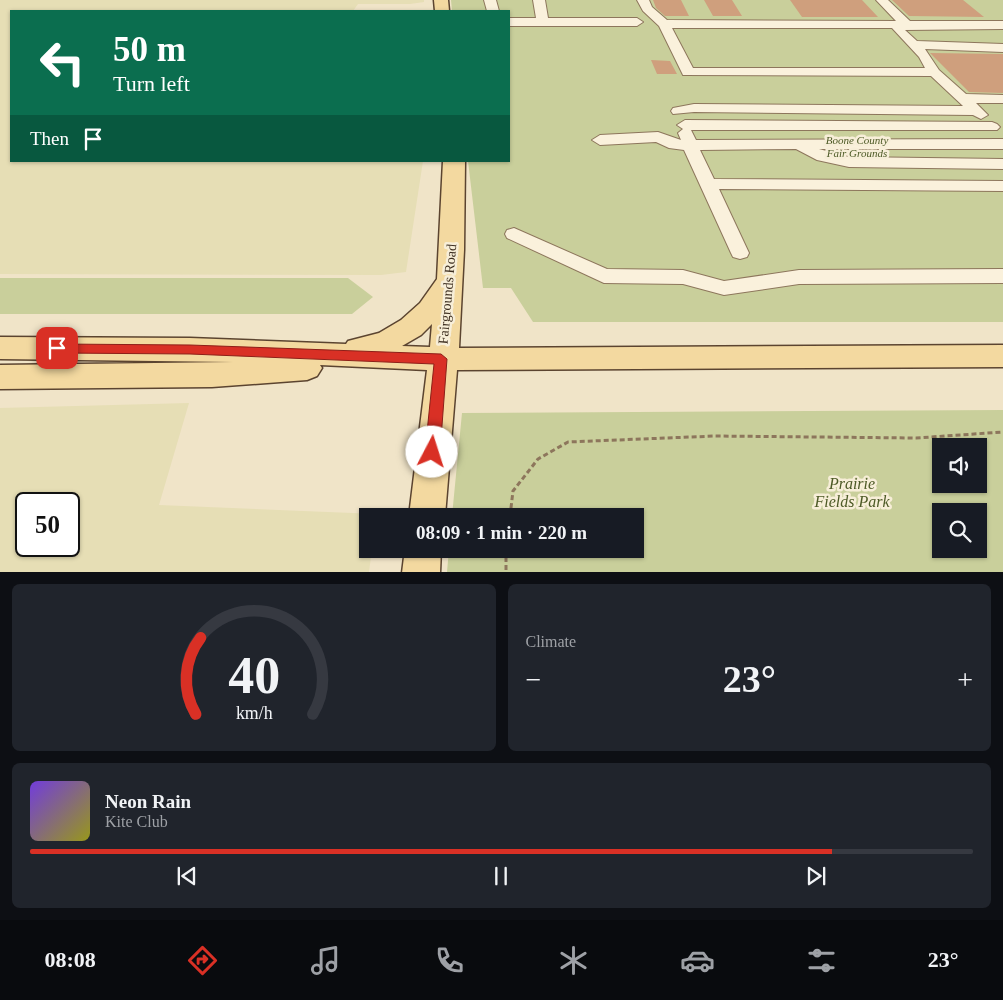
<!DOCTYPE html>
<html lang="en">
<head>
<meta charset="utf-8">
<style>
	:root { --surface:#171b24; --page:#20242c; --text:#f1f3f6; --muted:#9ea1a6; --line:#363941; --accent:#d93025 }
	body { margin:0; font-family:"Times New Roman",serif; background:var(--page); color:var(--text); height:100vh; display:flex; flex-direction:column; font-size:19px; white-space:nowrap }
	* { box-sizing:border-box; margin:0 }
	p { font-size:16px; color:var(--muted) }
	.icon { flex:none; width:28px; height:28px; fill:none; stroke:currentColor; stroke-width:2; stroke-linecap:round; stroke-linejoin:round }
	.map { position:relative; height:572px; overflow:hidden }
	.drawer { display:flex; flex-direction:column; gap:12px; padding:12px; background:#0d0f14; flex:1 }
	.drawer>* { flex:none }
	.banner { position:absolute; left:10px; top:10px; width:500px; height:152px; border-radius:0px; box-shadow:0 1px 4px #0004; background:#0b6e4f; color:#fff; overflow:hidden }
	.tools { position:absolute; left:932px; top:438px; display:grid; gap:10px }
	.tools a { display:grid; place-items:center; width:55px; height:55px; border-radius:0px; background:var(--surface); box-shadow:0 1px 4px #0004; font-size:25px }
	.speed { position:absolute; left:15px; top:492px; display:flex; gap:10px; font-size:25px; font-weight:700; text-align:center }
	.speed>* { display:grid; place-content:center; width:65px; height:65px; border-radius:50%; background:var(--surface); box-shadow:0 1px 4px #0004; line-height:1 }
	.speed .limit { border:2px solid #111; border-radius:8px; background:#fff; color:#111 }
	.pin { position:absolute; display:grid; place-items:center; width:42px; height:42px; color:#fff; margin:-21px; border-radius:10px; box-shadow:0 2px 8px #0006 }
	.me { position:absolute; width:55px; margin:-28px; rotate:5deg; stroke-linejoin:round; filter:drop-shadow(0 0 4px #0008) }
	.turn { display:flex; align-items:center; gap:18px; height:105px; padding:0 20px; font-size:22px }
	.turn .icon { width:65px; height:65px; stroke-width:2.5 }
	.turn b { display:block; font-size:35px; line-height:42px }
	.then { display:flex; align-items:center; height:48px; padding:0 20px; background:#0003; gap:10px; font-size:19px }
	.big { font-size:38px; font-weight:800; line-height:1.1 }
	.drawer .card { flex:1; display:flex; flex-direction:column; justify-content:center; gap:8px; min-width:0; padding:0 18px; border-radius:8px; background:var(--page) }
	.drawer .dial { align-items:center; gap:0 }
	.dial svg { height:130px; overflow:visible; fill:none; stroke:var(--line); stroke-width:7; stroke-linecap:round; text-anchor:middle }
	.dial text { fill:var(--text); stroke:none }
	.song { display:flex; align-items:center; gap:15px }
	.cover { width:60px; height:60px; border-radius:8px; background:linear-gradient(135deg,hsl(260 70% 55%),hsl(60 70% 35%)) }
	.played { height:5px; border-radius:2px; background:linear-gradient(90deg,var(--accent) 85%,var(--line) 85%) }
	.keys { display:flex; justify-content:space-around; direction:ltr }
	.heat { display:flex; justify-content:space-between; align-items:center; font-size:28px; direction:ltr }
	.drawer .tiles { flex:1; display:grid; gap:12px; grid-template-columns:1fr 1fr }
	.card:last-child { grid-column:span 2 }
	.trip { position:absolute; left:359px; top:508px; width:285px; height:50px; border-radius:0px; background:var(--surface); box-shadow:0 1px 4px #0004; font-weight:800; line-height:50px; text-align:center }
	.menu { display:flex; height:80px; justify-content:space-around; align-items:center; background:#090b0e; color:var(--muted) }
	.menu .icon { width:35px; height:35px }
	.menu .on { color:var(--accent) }
	.menu b { font-size:22px; color:var(--text) }
	.map>svg:first-child { display:block }
</style>
</head>
<body>
<div class="map">
<svg width="1003" height="573" viewBox="0 0 1003 573">
	<rect width="100%" height="100%" fill="#f0e4c8"/>
	<g fill="#e6deb5" fill-rule="evenodd">
		<polygon points="0,0 424,0 424,2 410,4 358,4 353,11 11,11 11,161 423,161 406,272 381,275 0,274"/>
		<path d="M189 403 159 505 377 514 376 516H368V549H372L369 572H0V408ZM26 504H69V546H26Z"/>
	</g>
	<g fill="#c9cf9b" fill-rule="evenodd">
		<polygon points="451,0 1003,0 1003,322 533,322 511,288 483,288 468,161 509,161 509,11 452,11"/>
		<polygon points="0,278 348,278 373,297 352,314 0,314"/>
		<path d="M1003 410V572H447L449 549H635V516H452L462 413ZM941 446H979V484H941ZM979 511V549H941V511Z"/>
	</g>
	<g fill="#cf9f7d">
		<polygon points="653,0 681,0 689,16 665,16 656,8"/>
		<polygon points="704,0 732,0 742,16 713,16"/>
		<polygon points="790,0 862,0 878,17 802,17"/>
		<polygon points="892,0 963,0 984,17 909,16"/>
		<polygon points="930,53 1003,54 1003,93 969,92"/>
		<polygon points="651,60 670,61 677,74 657,74"/>
	</g>
	<g fill="none" stroke-linecap="round" stroke-linejoin="round">
		<g stroke="#8d765c" stroke-width="2">
			<g id="minor">
				<polygon points="484,0 496,0 499,11 487,11"/>
				<polygon points="533,0 545,0 548,18 637,18 643,22 637,26 509,26 509,18 536,18"/>
				<path d="M637 0H649L652 7 667 20 896 21 876 0H888L910 21H1003V29L905 30 917 41 1003 44V52L925 49 939 70 966 94 1003 95V103H976L988 115 981 119 973 115 694 112 673 114 671 111 673 108 694 104 963 106 931 76 683 75 659 26 643 11ZM672 28H892L919 57 925 68H693Z"/>
				<polygon points="685,120 992,122 997,124 1000,127 997,130 691,130 696,140 1003,139 1003,149 819,149 849,157 1003,159 1003,169 849,167 817,160 796,149 700,150 714,179 1003,181 1003,191 719,189 749,253 747,257 740,259 733,257 731,253 684,150 669,148 656,142 600,145 592,140 600,135 658,132 681,140 678,133 683,129 677,125"/>
				<polygon points="514,228 607,269 683,270 724,281 799,270 1003,269 1003,283 799,284 724,295 683,284 604,283 507,238 505,234 507,230"/>
			</g>
		</g>
		<g stroke="#5b4430" stroke-width="3">
			<g id="major">
				<polygon points="434,0 448,0 449,11 435,11"/>
				<path d="M443 161H465L464 250 459 348 1003 345V367L457 370 445 516H409L427 370 320 365 322 368 317 376 307 380 212 387 0 389V365L233 362 0 359V337L190 338 346 344 348 341 379 333 401 320 420 303 437 279ZM432 324 430 347 402 346 421 335Z"/>
				<polygon points="405,549 441,549 440,573 402,573"/>
			</g>
		</g>
		<g stroke="#8d765c" stroke-width="3" stroke-dasharray="5 3" stroke-linecap="butt">
			<polyline points="510,516 513,491 538,459 568,442 715,436 916,438 1003,432"/>
			<polyline points="506,549 506,573"/>
		</g>
		<use href="#minor" fill="#faf1dc" fill-rule="evenodd"/>
		<use href="#major" fill="#f3d9a0" fill-rule="evenodd"/>
	</g>
	<polygon fill="#d93025" stroke="#8d1f18" points="57,344 190,345 441,354 447,359 440,452 438,456 432,458 427,456 425,452 434,364 190,354 57,353 51,348"/>
	<g text-anchor="middle" stroke-width="5" stroke-linejoin="round" paint-order="stroke">
		<g font-size="11" font-style="italic" fill="#4d5a26" stroke="#f7eed8">
			<text x="857" y="144">Boone County<tspan x="857" dy="13">Fair Grounds</tspan></text>
		</g>
		<g font-size="14" fill="#3d2e20" stroke="#f7eed8">
			<text transform="translate(447 294) rotate(-85)" y="5">Fairgrounds Road</text>
		</g>
		<g font-size="16" font-style="italic" fill="#4d5a26" stroke="#f7eed8">
			<text x="852" y="489">Prairie<tspan x="852" dy="18">Fields Park</tspan></text>
		</g>
	</g>
</svg>
<div class="tools">
<a><svg class="icon" aria-label="sound" viewBox="0 0 24 24"><path d="M4 9h4l5-4v14l-5-4H4zM17 9q2 3 0 6"/></svg></a>
<a><svg class="icon" aria-label="search" viewBox="0 0 24 24"><circle cx="10" cy="10" r="6"/><path d="M15 15l6 6"/></svg></a>
</div>
<div class="speed"><div class="limit">50</div></div>
<div class="pin" style="left:57px;top:348px;background:#d93025"><svg class="icon" aria-label="arrive" viewBox="0 0 24 24"><path d="M6 21V4h12l-3 4 3 4H6"/></svg></div>
<svg class="me" style="left:432px;top:452px" viewBox="-20 -20 40 40"><circle r="19" fill="#fff"/><path d="M0-13L10 11 0 6-10 11z" fill="#d93025"/></svg>
<div class="trip">08:09 · 1 min · 220 m</div>
<div class="banner">
<div class="turn"><svg class="icon" aria-label="left" viewBox="0 0 24 24"><path d="M17 20v-9H6M10 6l-5 5 5 5"/></svg><div><b>50 m</b>Turn left</div></div>
<div class="then">Then<svg class="icon" aria-label="arrive" viewBox="0 0 24 24"><path d="M6 21V4h12l-3 4 3 4H6"/></svg></div>
</div>
</div>
<section class="drawer">
<div class="tiles">
<div class="card dial"><svg viewBox="0 0 100 80">
<path d="M14 69A42 42 0 1 1 86 69"/>
<path d="M14 69A42 42 0 0 1 17 22" stroke="#d93025"/>
<text x="50" y="56" font-size="32" font-weight="700">40</text>
<text x="50" y="72" font-size="11">km/h</text>
</svg></div>
<div class="card"><p>Climate</p>
<div class="heat"><a>−</a><b class="big">23°</b><a>+</a></div>
</div>
<div class="card">
<div class="song"><i class="cover"></i><div><b>Neon Rain</b><p>Kite Club</p></div></div>
<div class="played"></div>
<div class="keys"><svg class="icon" aria-label="previous" viewBox="0 0 24 24"><path d="M18 5L8 12l10 7zM5 5v14"/></svg><svg class="icon" aria-label="pause" viewBox="0 0 24 24"><path d="M8 5v14M16 5v14"/></svg><svg class="icon" aria-label="next" viewBox="0 0 24 24"><path d="M6 5l10 7-10 7zM19 5v14"/></svg></div>
</div>
</div>
</section>
<nav class="menu">
<b>08:08</b>
<svg class="icon on" aria-label="directions" viewBox="0 0 24 24"><path d="M12 3l9 9-9 9-9-9zM9 14v-3h6M13 9l2 2-2 2"/></svg>
<svg class="icon" aria-label="music" viewBox="0 0 24 24"><path d="M9 18V5l10-2v13"/><circle cx="6" cy="18" r="3"/><circle cx="16" cy="16" r="3"/></svg>
<svg class="icon" aria-label="phone" viewBox="0 0 24 24"><path d="M5 4h4l2 5-3 2q2 4 5 5l2-3 5 2v4C11 20 4 13 5 4z"/></svg>
<svg class="icon" aria-label="climate" viewBox="0 0 24 24"><path d="M12 3v18M4 7l16 10M4 17L20 7"/></svg>
<svg class="icon" aria-label="car" viewBox="0 0 24 24"><path d="M5 17H2v-5l4-1 3-4h7l3 4 3 1v5h-3M9 17h6M6 11h13"/><circle cx="7" cy="17" r="2"/><circle cx="17" cy="17" r="2"/></svg>
<svg class="icon" aria-label="filters" viewBox="0 0 24 24"><path d="M4 7h16M4 17h16"/><circle cx="9" cy="7" r="2"/><circle cx="15" cy="17" r="2"/></svg>
<b>23°</b>
</nav>
</body>
</html>
